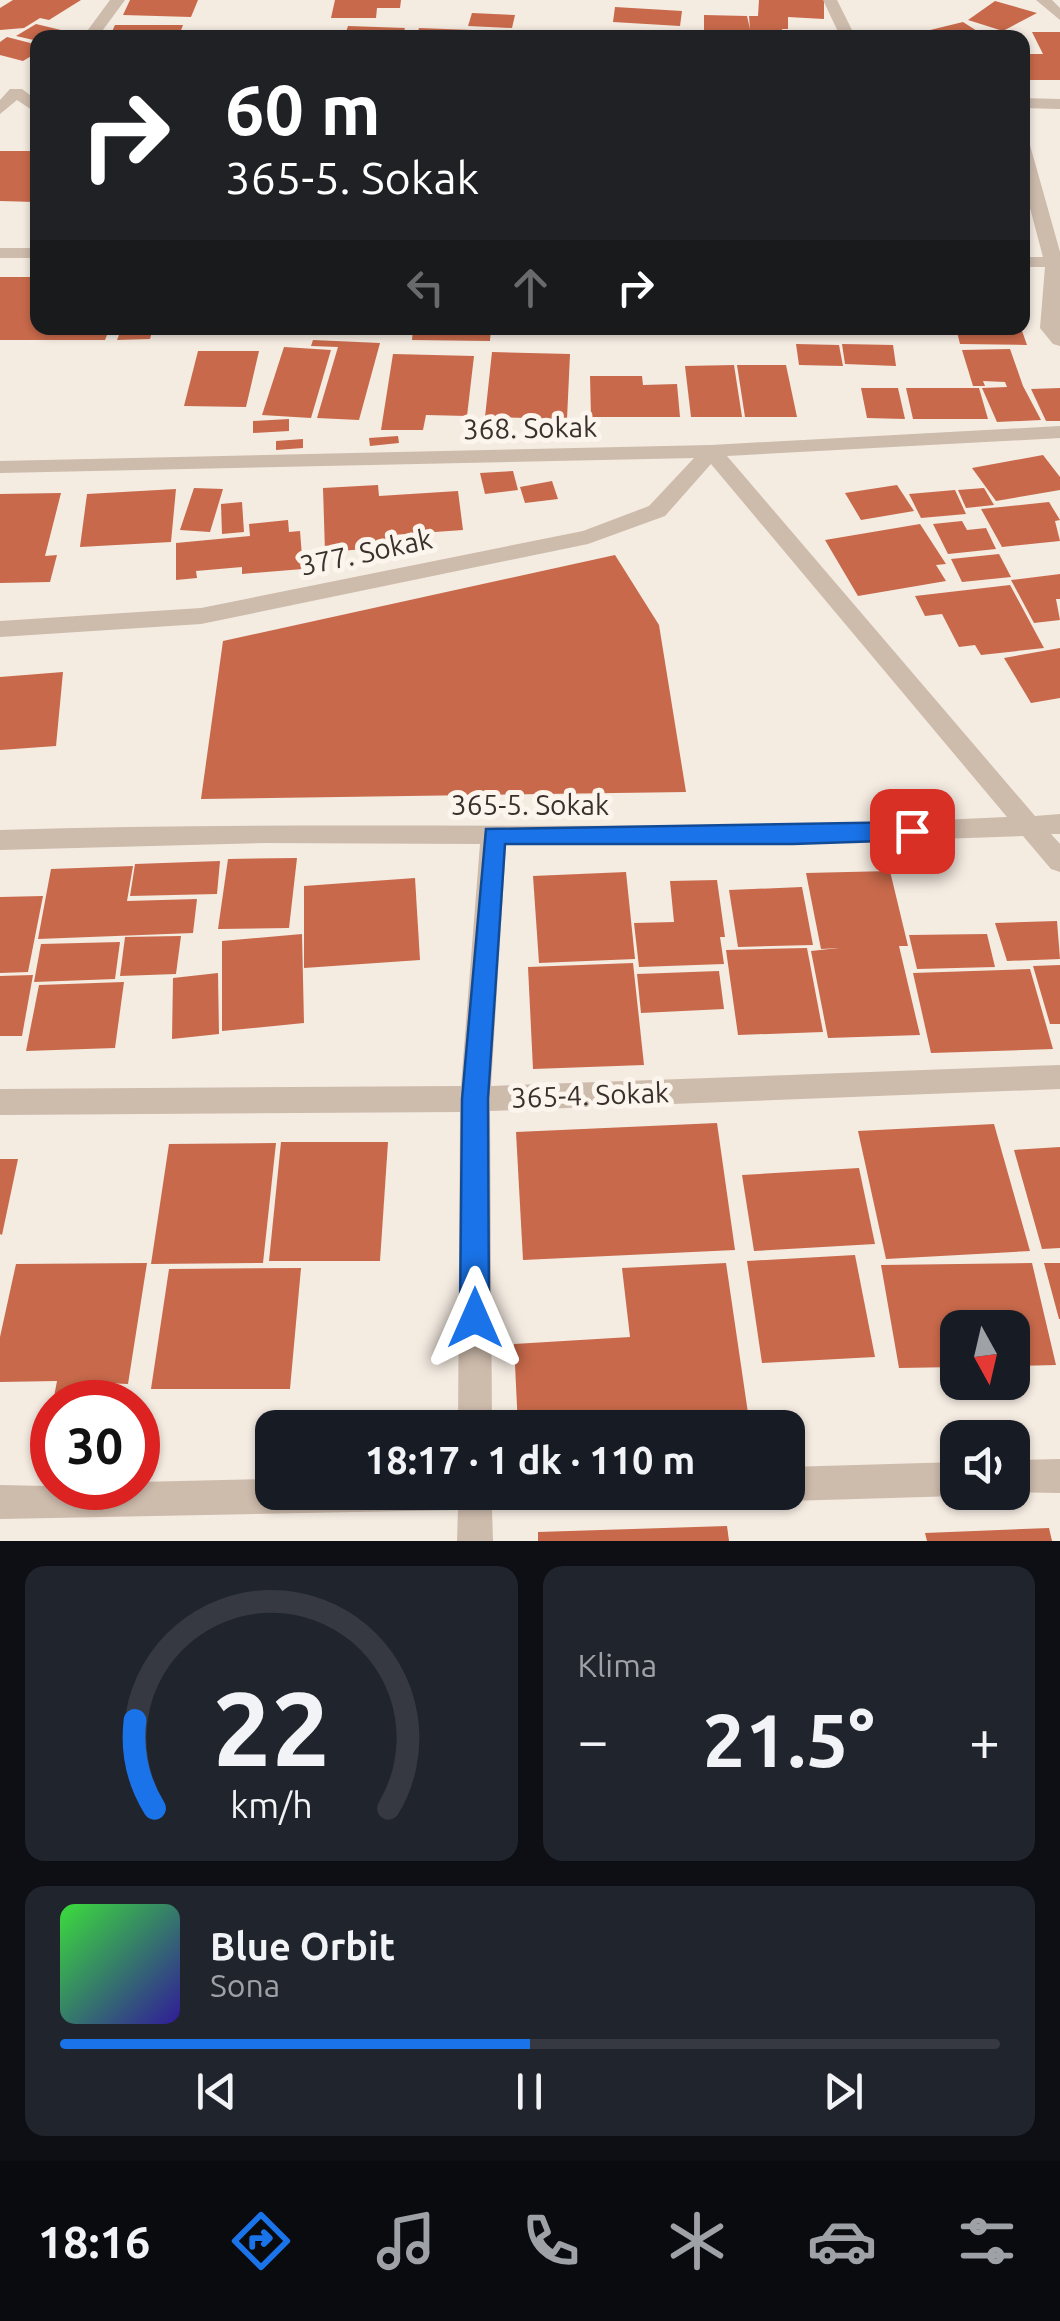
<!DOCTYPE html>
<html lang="tr">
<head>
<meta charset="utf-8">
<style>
	:root { --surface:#171b24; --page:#20242c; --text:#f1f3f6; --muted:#9ea1a6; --line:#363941; --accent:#1a73e8 }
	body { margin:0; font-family:Ubuntu,sans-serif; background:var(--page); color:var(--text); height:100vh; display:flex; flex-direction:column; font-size:38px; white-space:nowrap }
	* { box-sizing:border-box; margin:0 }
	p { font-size:32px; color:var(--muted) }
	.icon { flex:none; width:55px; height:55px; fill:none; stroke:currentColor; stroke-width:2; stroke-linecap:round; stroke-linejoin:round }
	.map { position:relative; height:1541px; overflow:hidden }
	.side { display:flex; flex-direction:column; gap:25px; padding:25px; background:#0d0f14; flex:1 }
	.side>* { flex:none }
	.hud { position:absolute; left:30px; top:30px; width:1000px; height:305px; border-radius:20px; box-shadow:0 2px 8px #0004; background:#202124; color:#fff; overflow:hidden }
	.needle { width:65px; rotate:172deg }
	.controls { position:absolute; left:940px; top:1310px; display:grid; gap:20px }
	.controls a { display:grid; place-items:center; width:90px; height:90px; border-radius:20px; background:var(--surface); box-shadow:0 2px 8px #0004; font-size:50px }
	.speed { position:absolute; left:30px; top:1380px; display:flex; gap:20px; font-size:50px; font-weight:700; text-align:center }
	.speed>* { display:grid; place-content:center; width:130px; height:130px; border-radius:50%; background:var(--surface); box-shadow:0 2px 8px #0004; line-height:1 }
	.speed .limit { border:15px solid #d22; background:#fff; color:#111 }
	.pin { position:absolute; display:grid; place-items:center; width:85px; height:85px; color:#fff; margin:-42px; border-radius:20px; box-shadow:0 5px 15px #0006 }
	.me { position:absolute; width:110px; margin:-55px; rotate:0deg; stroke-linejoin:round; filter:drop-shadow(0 0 8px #0008) }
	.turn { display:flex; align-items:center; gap:35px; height:210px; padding:0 30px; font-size:45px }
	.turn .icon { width:130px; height:130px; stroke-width:2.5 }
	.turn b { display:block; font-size:70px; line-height:85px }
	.lanes { display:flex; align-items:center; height:95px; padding:0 30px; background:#0003; justify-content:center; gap:50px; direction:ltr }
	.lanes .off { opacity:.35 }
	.big { font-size:75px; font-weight:600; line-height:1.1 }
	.side .widget { flex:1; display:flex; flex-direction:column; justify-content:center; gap:15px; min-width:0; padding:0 35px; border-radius:20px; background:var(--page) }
	.side .dial { align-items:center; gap:0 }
	.dial svg { height:260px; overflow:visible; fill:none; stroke:var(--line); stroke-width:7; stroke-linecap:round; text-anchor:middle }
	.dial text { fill:var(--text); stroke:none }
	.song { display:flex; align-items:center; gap:30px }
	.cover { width:120px; height:120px; border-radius:15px; background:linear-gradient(135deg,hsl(120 70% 55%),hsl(250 70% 35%)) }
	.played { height:10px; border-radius:5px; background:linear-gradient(90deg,var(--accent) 50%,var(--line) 50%) }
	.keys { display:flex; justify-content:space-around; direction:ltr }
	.heat { display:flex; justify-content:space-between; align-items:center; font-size:55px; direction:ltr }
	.side .tiles { flex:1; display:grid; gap:25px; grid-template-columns:1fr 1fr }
	.widget:last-child { grid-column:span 2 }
	.trip { position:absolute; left:255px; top:1410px; width:550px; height:100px; border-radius:20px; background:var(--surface); box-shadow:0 2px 8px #0004; font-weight:600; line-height:100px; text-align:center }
	.menu { display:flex; height:160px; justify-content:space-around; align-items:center; background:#090b0e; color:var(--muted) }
	.menu .icon { width:70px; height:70px }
	.menu .on { color:var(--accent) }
	.menu b { font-size:45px; color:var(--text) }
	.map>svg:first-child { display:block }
</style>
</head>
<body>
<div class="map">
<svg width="1060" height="1541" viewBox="0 0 1060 1541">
	<rect width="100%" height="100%" fill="#f4ebe1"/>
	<g fill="#c8694b">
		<polygon points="13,0 81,0 49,20 40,18 24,28 0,30 0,8"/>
		<polygon points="130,0 198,0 191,17 123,15"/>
		<polygon points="335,0 401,0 400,8 377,8 376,18 331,18"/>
		<polygon points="759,0 824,0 824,19 788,17 788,29 782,29 783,38 704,38 704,15 747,16 750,29 749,16 758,16"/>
		<polygon points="995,1 1037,13 1003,31 968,20"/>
		<polygon points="615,7 682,11 680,26 613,22"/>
		<polygon points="472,13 515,15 512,28 468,26"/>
		<polygon points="963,22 988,38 962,34 930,38 922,32"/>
		<polygon points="36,24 65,31 55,38 38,38 38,41 16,36"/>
		<polygon points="115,25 183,25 178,38 109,38"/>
		<polygon points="348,26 405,28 402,38 344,38"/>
		<polygon points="419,28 500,31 498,38 416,38"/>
		<polygon points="1032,32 1060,32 1060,80 1028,80 1022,69 1022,54 1043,54"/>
		<polygon points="7,37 38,45 38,52 23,61 0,55 0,42"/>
		<polygon points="0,151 38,151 35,202 0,201"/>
		<polygon points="0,277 38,277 38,328 153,328 150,339 117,340 119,335 107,335 105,340 0,340"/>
		<polygon points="413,328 491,328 490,341 412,340"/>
		<polygon points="509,328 589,328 589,335 509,334"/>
		<polygon points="655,328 695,328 697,334 656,335"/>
		<polygon points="709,328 789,328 790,333 711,335"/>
		<polygon points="956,328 1021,328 1027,345 960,344"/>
		<polygon points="313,340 380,343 359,420 317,418 338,347 311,346"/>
		<polygon points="796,344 839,345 843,366 799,365"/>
		<polygon points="842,344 893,345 896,366 845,364"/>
		<polygon points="284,347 331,350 311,418 262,415"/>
		<polygon points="1010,349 1023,386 1041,420 997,422 982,388 1007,387 1005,382 983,381 985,386 973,386 962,350"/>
		<polygon points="198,351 259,351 246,407 184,406"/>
		<polygon points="492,352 570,354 567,419 485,417"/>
		<polygon points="393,354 474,356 467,416 426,415 423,430 381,430"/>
		<polygon points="734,365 742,417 691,417 685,366"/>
		<polygon points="737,365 786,365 797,417 745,417"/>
		<polygon points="590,376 642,376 643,385 677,384 680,417 591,417"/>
		<polygon points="861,388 898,388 905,419 867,418"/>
		<polygon points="906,388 979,388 988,419 913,419"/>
		<polygon points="1060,388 1060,421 1046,421 1031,389"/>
		<polygon points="289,419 289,431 253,433 253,421"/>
		<polygon points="398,436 399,443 370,446 369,438"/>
		<polygon points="303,439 303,448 276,450 276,441"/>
		<polygon points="1043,455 1060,477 1060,490 996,501 972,468"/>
		<polygon points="513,471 518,490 485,494 480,473"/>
		<polygon points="552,481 558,499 525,503 520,487"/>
		<polygon points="378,485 379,496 458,491 463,530 392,535 393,547 325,552 323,488"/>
		<polygon points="897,485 914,511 861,520 845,493"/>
		<polygon points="194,488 223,489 210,532 180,530"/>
		<polygon points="984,488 994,505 966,508 958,490"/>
		<polygon points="176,489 171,542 80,547 87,494"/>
		<polygon points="955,490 966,514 921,518 909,494"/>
		<polygon points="61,493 45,556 57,555 50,582 0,583 0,494"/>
		<polygon points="242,502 244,532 222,534 221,504"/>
		<polygon points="1049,502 1060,520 1055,521 1060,541 1002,547 981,509"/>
		<polygon points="288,520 289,532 300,531 303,569 242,574 242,567 196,571 197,578 176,580 176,543 250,536 249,524"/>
		<polygon points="962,521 967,530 986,528 996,549 948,554 933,524"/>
		<polygon points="920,524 946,564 936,565 946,581 858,596 825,540"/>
		<polygon points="999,554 1011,577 962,582 951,559"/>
		<polygon points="615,555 659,625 686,792 201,799 223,641"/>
		<polygon points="1060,574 1060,599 1056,599 1060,620 1034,623 1011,580"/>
		<polygon points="1010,585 1044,648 981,655 975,645 959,647 942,614 925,616 915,596"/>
		<polygon points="1060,648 1060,698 1031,703 1004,658"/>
		<polygon points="63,672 56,746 0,750 0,677"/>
		<polygon points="297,858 289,928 218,929 228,859"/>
		<polygon points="220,861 217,894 130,896 135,864"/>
		<polygon points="133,866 127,901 197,899 193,933 38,939 51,869"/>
		<polygon points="890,871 908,946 899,946 920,1035 828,1038 811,951 839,948 821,949 806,873"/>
		<polygon points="626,872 635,959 539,963 533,876"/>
		<polygon points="415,878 420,960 304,968 304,886"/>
		<polygon points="717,880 725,937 720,937 724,964 639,967 634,923 674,922 670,881"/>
		<polygon points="802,887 813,945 738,947 729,890"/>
		<polygon points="43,896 28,972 0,973 0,897"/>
		<polygon points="1057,921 1060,959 1007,961 995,923"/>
		<polygon points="302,934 304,1023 222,1031 222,941"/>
		<polygon points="987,934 995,967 917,969 909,935"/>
		<polygon points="181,936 176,974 120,976 125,937"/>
		<polygon points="120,942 115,979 34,982 41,944"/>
		<polygon points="807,948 823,1032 738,1035 726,950"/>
		<polygon points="633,963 644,1065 533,1069 528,967"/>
		<polygon points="1060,965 1060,1024 1050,1024 1033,966"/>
		<polygon points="1030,969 1053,1049 931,1053 913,973"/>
		<polygon points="719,971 724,1009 641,1013 637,974"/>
		<polygon points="218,973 219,1034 172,1039 173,978"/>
		<polygon points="33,975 22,1036 0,1036 0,976"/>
		<polygon points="124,982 115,1048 26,1051 39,985"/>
		<polygon points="717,1123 735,1250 523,1260 516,1132"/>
		<polygon points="994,1124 1030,1251 886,1259 858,1131"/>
		<polygon points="281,1142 388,1142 380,1261 269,1261"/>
		<polygon points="276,1143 263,1263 151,1264 169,1144"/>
		<polygon points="1060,1147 1060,1248 1042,1249 1014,1150"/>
		<polygon points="0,1159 18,1159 2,1235 0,1234"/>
		<polygon points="859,1168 875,1244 754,1251 742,1175"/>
		<polygon points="855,1255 875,1357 762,1363 747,1261"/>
		<polygon points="147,1263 128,1384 105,1383 103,1402 53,1402 57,1381 0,1382 0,1337 16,1264"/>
		<polygon points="726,1263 748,1413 518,1427 514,1344 630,1337 622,1268"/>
		<polygon points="1032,1263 1056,1365 1012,1366 1012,1328 958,1328 958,1367 899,1368 881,1265"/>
		<polygon points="1044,1263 1060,1263 1060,1319 1059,1319"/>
		<polygon points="301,1268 290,1389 151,1389 169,1269"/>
		<polygon points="727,1526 729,1541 538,1541 538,1532"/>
		<polygon points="1049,1528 1052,1541 927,1541 925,1533"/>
	</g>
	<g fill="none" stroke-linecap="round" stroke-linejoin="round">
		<g fill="#cdbbac" fill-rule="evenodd">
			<polygon points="110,0 125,0 97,38 82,38"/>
			<polygon points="823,0 837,0 856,38 841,38"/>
			<polygon points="1036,0 1052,0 1060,8 1060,20"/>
			<polygon points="10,89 22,89 38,101 38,114 17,100 0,114 0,100"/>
			<polygon points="1022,98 1060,99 1060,109 1022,108"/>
			<polygon points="1022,140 1030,145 1060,252 1060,346 1053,344 1040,328 1045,267 1022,267 1022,257 1043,257 1022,178"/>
			<rect x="0" y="248" width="38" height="10"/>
			<path d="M1060 426V438L727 456 1035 816 1060 814V834H1051L1060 844V872L1051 869 1023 836 795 844H506L491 1086 1060 1065V1089L490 1111 492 1428H458L460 1112 0 1115V1089L461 1086 480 844 265 843 0 850V830C336 819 672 834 1007 817L711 464 665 516 588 544 201 624 0 637V621L201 608 583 531 649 506 694 458 0 473V461L711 445Z"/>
			<polygon points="1060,1459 1060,1493 1008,1492 1012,1492 1012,1460"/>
			<polygon points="958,1462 958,1492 967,1492 958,1496 788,1501 774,1492 788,1492 788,1467"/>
			<polygon points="272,1479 272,1492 532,1492 527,1504 515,1509 492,1510 493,1541 457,1541 458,1510 0,1519 0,1485 138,1488 138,1482"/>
		</g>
	</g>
	<polygon fill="#1a73e8" stroke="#114b97" stroke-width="2.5" points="912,822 924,831 912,840 793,844 505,844 488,1099 489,1318 485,1328 475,1332 464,1328 460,1318 462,1099 486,829"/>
	<g text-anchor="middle" stroke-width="10" stroke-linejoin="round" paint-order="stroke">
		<g font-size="28" fill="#3b302b" stroke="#fbf5ee">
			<text transform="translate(530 428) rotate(-1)" y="10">368. Sokak</text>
			<text transform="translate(366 552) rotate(-12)" y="10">377. Sokak</text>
			<text x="530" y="815">365-5. Sokak</text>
			<text transform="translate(590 1095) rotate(-2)" y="10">365-4. Sokak</text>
		</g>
	</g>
</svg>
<div class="controls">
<a><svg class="needle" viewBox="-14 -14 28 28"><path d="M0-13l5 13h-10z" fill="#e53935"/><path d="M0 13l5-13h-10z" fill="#9ea1a6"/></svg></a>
<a><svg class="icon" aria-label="sound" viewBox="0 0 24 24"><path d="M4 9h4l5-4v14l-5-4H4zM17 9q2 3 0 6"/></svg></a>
</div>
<div class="speed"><div class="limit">30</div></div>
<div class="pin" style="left:912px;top:831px;background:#d93025"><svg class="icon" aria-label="arrive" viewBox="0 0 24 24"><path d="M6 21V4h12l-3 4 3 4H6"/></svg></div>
<svg class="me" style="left:475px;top:1318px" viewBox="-20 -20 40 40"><path d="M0-17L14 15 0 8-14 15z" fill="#1a73e8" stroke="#fff" stroke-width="4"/></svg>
<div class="trip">18:17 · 1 dk · 110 m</div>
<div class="hud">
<div class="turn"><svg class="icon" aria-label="right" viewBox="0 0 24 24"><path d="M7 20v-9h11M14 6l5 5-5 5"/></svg><div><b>60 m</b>365-5. Sokak</div></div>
<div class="lanes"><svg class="icon off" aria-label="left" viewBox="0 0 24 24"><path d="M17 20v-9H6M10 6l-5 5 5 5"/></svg><svg class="icon off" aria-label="ahead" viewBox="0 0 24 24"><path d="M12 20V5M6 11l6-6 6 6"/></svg><svg class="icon" aria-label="right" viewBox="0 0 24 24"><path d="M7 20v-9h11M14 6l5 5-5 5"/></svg></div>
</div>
</div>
<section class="side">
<div class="tiles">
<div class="widget dial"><svg viewBox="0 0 100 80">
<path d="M14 69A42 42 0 1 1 86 69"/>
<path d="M14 69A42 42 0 0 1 8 42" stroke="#1a73e8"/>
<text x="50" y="56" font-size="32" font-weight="700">22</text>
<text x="50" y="72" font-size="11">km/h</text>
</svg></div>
<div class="widget"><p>Klima</p>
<div class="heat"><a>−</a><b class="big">21.5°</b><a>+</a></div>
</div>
<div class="widget">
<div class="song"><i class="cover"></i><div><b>Blue Orbit</b><p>Sona</p></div></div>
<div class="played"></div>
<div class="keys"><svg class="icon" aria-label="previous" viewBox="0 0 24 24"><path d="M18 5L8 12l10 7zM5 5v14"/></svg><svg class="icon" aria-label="pause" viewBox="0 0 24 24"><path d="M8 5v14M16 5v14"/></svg><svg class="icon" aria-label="next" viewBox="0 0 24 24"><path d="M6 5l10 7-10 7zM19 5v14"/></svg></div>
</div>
</div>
</section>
<nav class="menu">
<b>18:16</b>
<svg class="icon on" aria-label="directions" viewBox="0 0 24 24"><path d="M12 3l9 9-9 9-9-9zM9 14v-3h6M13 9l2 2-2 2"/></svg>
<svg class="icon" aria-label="music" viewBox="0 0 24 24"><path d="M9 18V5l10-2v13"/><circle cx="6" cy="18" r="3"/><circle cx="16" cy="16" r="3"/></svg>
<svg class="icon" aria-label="phone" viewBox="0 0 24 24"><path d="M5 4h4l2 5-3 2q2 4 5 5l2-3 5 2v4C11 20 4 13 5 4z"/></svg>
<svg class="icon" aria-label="climate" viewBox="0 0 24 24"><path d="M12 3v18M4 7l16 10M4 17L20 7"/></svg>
<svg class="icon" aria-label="car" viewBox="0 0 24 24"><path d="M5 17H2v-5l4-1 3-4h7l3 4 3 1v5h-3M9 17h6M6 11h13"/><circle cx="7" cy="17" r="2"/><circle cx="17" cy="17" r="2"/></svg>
<svg class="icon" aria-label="filters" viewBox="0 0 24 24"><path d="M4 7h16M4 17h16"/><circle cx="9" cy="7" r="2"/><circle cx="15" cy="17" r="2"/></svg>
</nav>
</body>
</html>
